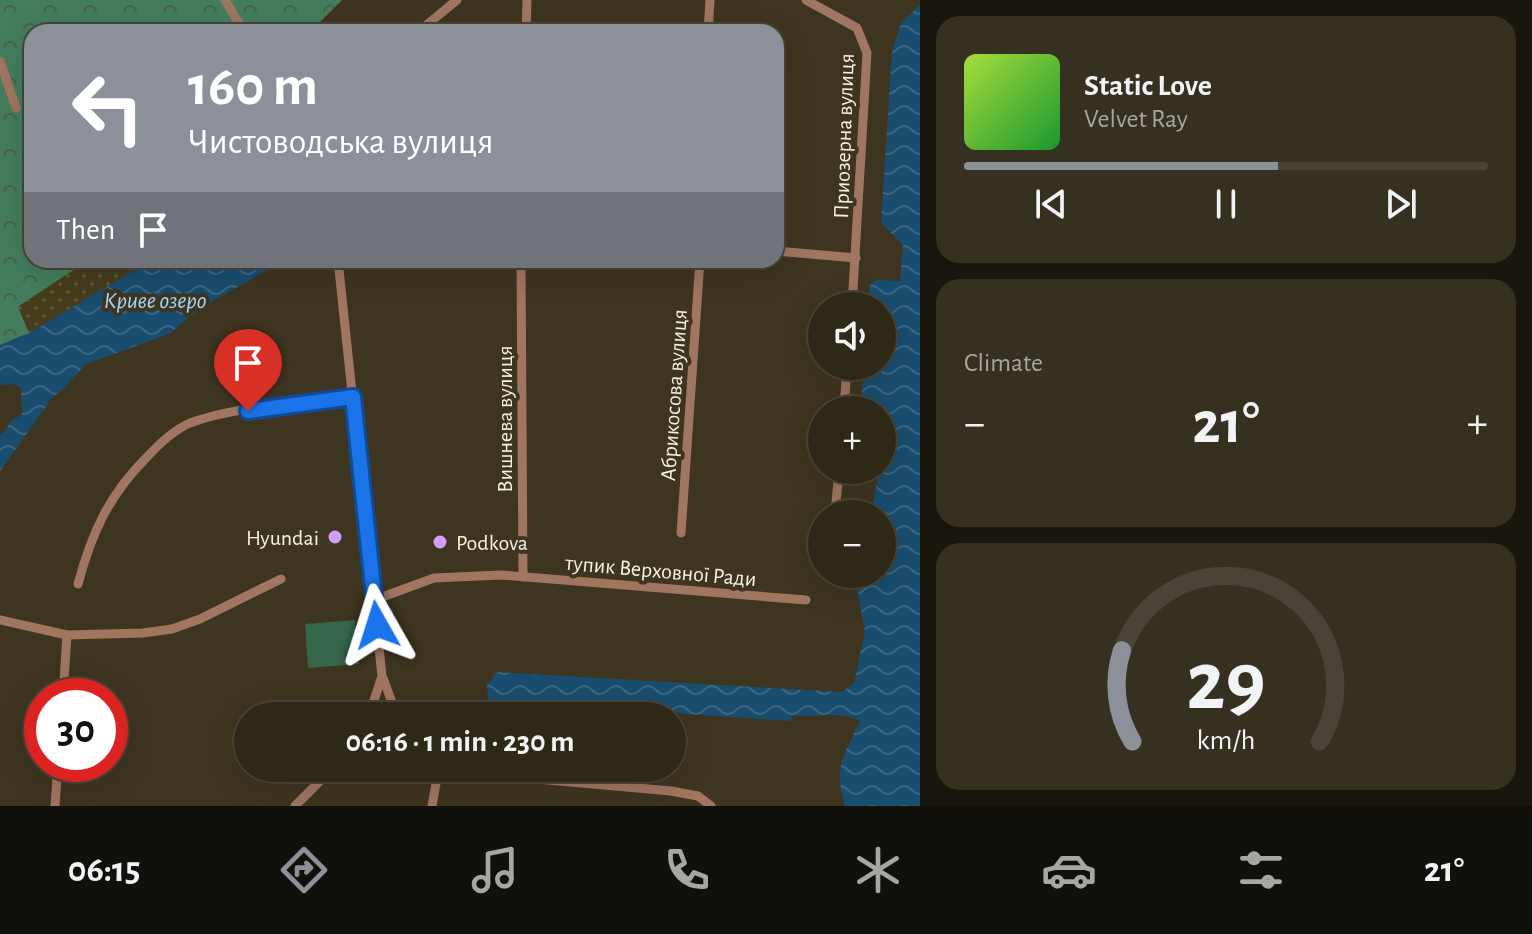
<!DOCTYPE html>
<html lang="en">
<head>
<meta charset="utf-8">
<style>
	:root { --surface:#2e2818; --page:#363021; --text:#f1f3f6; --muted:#a7a6a2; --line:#494437; --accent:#8c9099 }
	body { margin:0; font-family:"Alegreya Sans",sans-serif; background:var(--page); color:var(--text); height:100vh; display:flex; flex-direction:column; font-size:30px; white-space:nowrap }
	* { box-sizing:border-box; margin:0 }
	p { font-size:26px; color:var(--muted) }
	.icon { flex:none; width:44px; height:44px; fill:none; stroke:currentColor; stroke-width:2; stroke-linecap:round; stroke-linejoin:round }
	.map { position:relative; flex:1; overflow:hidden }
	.panel { display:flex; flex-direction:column; gap:16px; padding:16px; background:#19160d; width:612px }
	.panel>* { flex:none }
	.banner { position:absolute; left:24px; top:24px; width:760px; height:244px; border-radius:24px; box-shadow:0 8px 32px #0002,0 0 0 2px var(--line); background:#8c9099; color:#fff; overflow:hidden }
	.controls { position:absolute; left:808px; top:292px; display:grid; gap:16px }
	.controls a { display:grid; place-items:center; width:88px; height:88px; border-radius:50%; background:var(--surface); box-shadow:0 8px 32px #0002,0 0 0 2px var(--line); font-size:40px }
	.speed { position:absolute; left:24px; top:678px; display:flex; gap:16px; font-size:40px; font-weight:700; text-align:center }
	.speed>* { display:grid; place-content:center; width:104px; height:104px; border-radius:50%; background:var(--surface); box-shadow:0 8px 32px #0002,0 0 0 2px var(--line); line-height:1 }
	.speed .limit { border:12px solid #d22; background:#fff; color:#111 }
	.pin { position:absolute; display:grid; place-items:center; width:68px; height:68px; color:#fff; margin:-82px -34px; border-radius:50% 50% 50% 0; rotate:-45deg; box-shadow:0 0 8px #0007 }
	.pin .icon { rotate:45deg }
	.me { position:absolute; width:88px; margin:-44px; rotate:354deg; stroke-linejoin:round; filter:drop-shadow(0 0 6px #0008) }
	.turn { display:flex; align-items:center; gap:28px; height:168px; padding:0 32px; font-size:36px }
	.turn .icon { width:104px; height:104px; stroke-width:2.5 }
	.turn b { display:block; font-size:56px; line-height:68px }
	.then { display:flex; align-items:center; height:76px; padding:0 32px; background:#0003; gap:16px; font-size:30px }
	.big { font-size:60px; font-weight:700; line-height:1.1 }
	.panel .card { flex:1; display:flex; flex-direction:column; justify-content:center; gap:12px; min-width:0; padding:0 28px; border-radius:24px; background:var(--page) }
	.panel .dial { align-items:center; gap:0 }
	.dial svg { height:208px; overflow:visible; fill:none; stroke:var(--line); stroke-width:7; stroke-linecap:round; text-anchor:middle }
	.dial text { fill:var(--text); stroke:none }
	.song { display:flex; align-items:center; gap:24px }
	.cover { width:96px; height:96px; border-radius:12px; background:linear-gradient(135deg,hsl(80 70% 55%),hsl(130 70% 35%)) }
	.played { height:8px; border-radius:4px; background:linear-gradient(90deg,var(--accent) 60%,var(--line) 60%) }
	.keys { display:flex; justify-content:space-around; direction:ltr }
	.heat { display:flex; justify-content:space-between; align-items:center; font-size:44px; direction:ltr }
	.trip { position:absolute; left:234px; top:702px; width:452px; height:80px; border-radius:40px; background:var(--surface); box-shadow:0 8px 32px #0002,0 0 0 2px var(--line); font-weight:700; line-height:80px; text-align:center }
	.dock { display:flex; height:128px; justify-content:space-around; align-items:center; background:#12100a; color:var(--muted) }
	.dock .icon { width:56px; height:56px }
	.dock .active { color:var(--accent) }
	.dock b { font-size:36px; color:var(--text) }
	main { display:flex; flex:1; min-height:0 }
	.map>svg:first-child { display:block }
</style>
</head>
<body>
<main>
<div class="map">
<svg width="920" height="806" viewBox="0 0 920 806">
	<defs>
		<pattern id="forest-crowns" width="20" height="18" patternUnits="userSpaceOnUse" patternTransform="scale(2)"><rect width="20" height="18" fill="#447d5d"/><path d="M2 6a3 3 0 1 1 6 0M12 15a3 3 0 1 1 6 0" fill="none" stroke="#476250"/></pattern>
		<pattern id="sand-dots" width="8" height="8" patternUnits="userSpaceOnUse" patternTransform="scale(2)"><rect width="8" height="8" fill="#463d1d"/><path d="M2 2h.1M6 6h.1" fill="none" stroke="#615a3e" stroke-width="1.8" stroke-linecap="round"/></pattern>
		<pattern id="water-waves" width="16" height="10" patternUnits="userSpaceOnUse" patternTransform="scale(2)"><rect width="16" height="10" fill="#194d6f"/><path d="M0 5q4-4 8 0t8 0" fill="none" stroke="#3b6783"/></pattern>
	</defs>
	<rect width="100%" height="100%" fill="#3e3520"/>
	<polygon fill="url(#forest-crowns)" points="0,0 342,0 310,32 32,32 32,260 85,260 80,266 19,306 29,333 0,345"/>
	<polygon fill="url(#sand-dots)" points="85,260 152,260 29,333 18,307 80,266"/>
	<polygon fill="#36674c" points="355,620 359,664 308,668 305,624"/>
	<g fill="url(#water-waves)">
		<path d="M920 5V806H845C833 767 844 755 860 721 840 711 816 717 792 716L791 721 488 700 487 683H490L496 672 842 692 854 683 865 631 855 578 856 574H882V514H871L879 470H882V454L893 451 889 445H882V410H861L864 366H882V306H869L870 284 876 280 900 281 903 245 881 223 892 52 901 23Z"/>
		<polygon points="152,260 285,260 200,308 169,334 86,364 64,388 47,402 48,404 0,471 0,435 6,430 10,422 22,414 21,388 14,384 0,385 0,345 29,333"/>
	</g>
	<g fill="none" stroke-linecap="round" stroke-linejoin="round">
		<g stroke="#a07561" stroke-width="9">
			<polyline points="225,0 244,32"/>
			<polyline points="806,0 857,28 867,53 852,306"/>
			<polyline points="418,32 457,0"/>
			<polyline points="526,32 527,0"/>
			<polyline points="708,32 710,0"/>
			<polyline points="0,61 16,108"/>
			<polyline points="776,251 856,258"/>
			<polyline points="338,260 382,676 369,716"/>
			<polyline points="521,260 523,577"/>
			<polyline points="844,410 847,366"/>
			<polyline points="835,514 839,470"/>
			<polyline points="681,533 700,260"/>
			<path d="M78 584C92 532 109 495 147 457 159 444 174 430 190 423 239 405 302 404 353 397"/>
			<polyline points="374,600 434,578 501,575 806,600"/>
			<polyline points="0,620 67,635 143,633 172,629 200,619 281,579"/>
			<polyline points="383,678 397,716"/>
			<polyline points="63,696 67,635"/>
			<polyline points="438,772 470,773 671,791 698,796 711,806"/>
			<polyline points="55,806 58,764"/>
			<polyline points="295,806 333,768"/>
			<polyline points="432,806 438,772"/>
		</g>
	</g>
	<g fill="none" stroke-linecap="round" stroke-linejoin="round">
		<g stroke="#114b97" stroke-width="20">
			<polyline id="route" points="248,411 353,397 377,625"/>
		</g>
		<use href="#route" stroke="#1a73e8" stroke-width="14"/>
	</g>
	<g fill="#d19dfe" stroke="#3e3520" stroke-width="3">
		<circle cx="335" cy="537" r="8"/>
		<circle cx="440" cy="542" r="8"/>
	</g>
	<g text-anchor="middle" stroke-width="8" stroke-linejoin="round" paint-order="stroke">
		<g font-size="22" fill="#f6f1e4" stroke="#3e3520">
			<text transform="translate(843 136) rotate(-88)" y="8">Приозерна вулиця</text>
			<text transform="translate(673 395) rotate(-86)" y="8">Абрикосова вулиця</text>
			<text transform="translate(504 419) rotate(-90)" y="8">Вишнева вулиця</text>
			<text transform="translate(661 570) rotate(5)" y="8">тупик Верховної Ради</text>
		</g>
		<g font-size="22" fill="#f6f1e4" stroke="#3e3520" text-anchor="end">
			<text x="319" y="545">Hyundai</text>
			<text x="456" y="550" text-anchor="start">Podkova</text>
		</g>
		<g font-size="24" font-style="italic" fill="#a8d4f5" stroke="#3e3520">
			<text x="155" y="308">Криве озеро</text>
		</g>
	</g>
</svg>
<div class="controls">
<a><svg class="icon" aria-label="sound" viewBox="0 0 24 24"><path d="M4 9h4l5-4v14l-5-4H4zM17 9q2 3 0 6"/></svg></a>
<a>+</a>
<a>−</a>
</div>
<div class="speed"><div class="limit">30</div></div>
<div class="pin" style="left:248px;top:411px;background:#d93025"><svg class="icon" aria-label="arrive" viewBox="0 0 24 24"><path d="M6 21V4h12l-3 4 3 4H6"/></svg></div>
<svg class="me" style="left:377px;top:625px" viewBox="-20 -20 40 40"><path d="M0-17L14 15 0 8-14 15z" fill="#1a73e8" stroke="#fff" stroke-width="4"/></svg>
<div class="trip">06:16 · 1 min · 230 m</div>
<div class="banner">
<div class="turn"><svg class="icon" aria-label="left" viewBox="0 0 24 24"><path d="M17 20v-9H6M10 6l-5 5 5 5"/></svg><div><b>160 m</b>Чистоводська вулиця</div></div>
<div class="then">Then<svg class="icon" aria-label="arrive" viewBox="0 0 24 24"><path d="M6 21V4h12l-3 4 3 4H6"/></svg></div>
</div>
</div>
<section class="panel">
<div class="card">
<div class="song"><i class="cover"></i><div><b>Static Love</b><p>Velvet Ray</p></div></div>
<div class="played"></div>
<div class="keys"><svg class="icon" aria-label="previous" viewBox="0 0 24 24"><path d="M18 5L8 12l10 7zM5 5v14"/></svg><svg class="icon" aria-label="pause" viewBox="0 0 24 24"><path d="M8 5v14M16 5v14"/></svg><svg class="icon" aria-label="next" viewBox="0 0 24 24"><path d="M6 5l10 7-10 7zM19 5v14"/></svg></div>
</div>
<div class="card"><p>Climate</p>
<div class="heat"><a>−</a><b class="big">21°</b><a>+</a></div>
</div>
<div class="card dial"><svg viewBox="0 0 100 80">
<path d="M14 69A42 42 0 1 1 86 69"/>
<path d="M14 69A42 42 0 0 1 10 34" stroke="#8c9099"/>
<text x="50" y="56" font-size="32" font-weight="700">29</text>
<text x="50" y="72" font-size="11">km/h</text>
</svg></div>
</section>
</main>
<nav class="dock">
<b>06:15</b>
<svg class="icon active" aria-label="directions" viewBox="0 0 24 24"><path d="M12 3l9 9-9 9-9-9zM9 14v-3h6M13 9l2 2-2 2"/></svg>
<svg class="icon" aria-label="music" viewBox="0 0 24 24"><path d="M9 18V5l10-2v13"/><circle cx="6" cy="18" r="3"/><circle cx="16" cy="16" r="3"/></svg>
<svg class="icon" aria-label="phone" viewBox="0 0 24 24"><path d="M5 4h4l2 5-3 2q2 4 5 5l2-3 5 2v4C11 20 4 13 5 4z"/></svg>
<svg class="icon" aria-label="climate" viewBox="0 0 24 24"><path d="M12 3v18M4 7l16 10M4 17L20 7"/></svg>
<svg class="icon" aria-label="car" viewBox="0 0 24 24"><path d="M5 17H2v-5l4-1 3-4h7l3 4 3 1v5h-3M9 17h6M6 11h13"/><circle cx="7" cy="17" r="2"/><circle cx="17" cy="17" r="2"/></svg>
<svg class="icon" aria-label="filters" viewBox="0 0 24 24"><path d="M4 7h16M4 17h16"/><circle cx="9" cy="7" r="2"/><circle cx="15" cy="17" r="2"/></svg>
<b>21°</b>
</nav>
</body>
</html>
